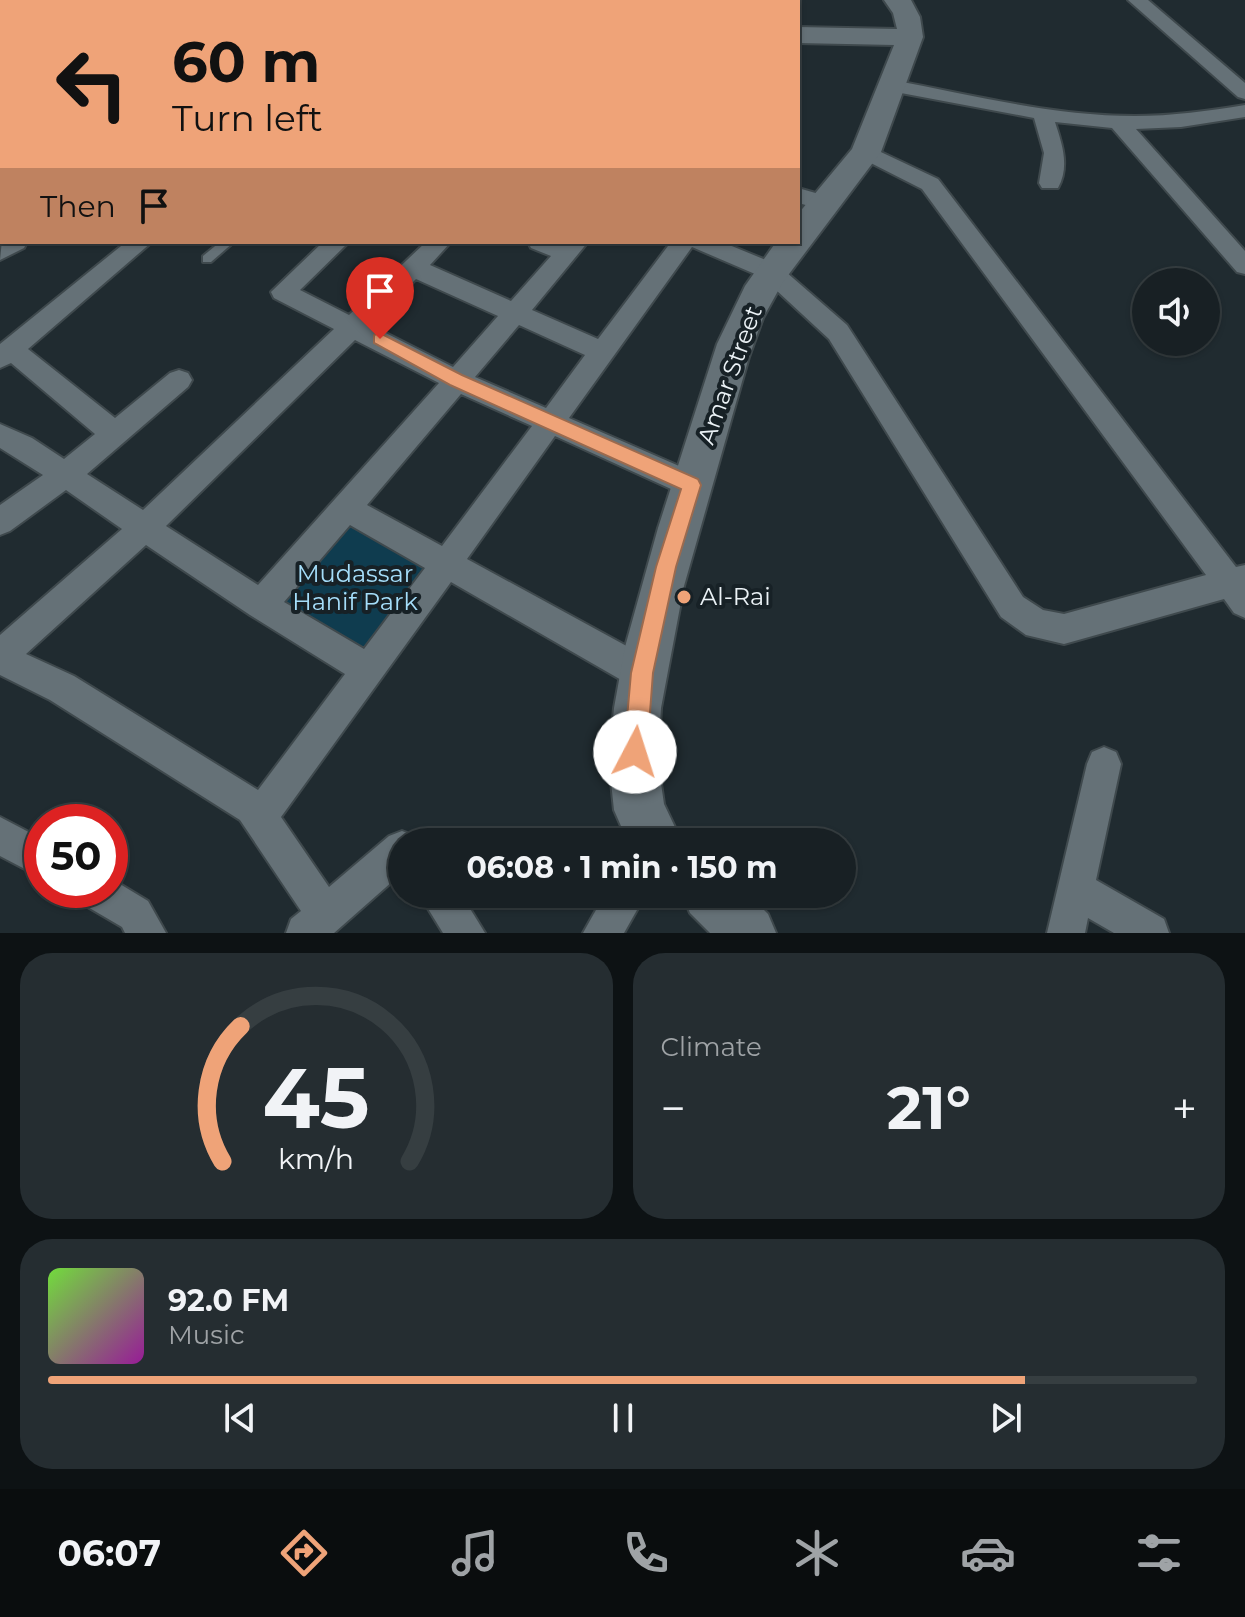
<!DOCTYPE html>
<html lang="en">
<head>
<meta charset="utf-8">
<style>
	:root { --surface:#182024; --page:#252d31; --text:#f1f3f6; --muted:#9fa3a6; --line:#363e41; --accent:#efa378 }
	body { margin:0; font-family:Montserrat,sans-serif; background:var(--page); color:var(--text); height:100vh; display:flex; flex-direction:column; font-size:30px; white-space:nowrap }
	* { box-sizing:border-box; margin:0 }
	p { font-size:26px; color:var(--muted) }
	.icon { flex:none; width:44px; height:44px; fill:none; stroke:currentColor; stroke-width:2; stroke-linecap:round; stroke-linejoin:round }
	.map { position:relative; height:933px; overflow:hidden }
	.panel { display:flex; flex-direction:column; gap:20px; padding:20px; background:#0d1214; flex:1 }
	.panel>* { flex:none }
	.top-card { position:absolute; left:0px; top:0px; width:800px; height:244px; box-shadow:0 2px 6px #0004,0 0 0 2px var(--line); background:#efa378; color:#111; overflow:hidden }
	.controls { position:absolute; left:1132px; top:268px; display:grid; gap:16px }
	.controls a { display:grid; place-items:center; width:88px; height:88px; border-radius:50%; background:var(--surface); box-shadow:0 2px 6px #0004,0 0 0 2px var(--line); font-size:40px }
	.speed { position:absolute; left:24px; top:804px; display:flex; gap:16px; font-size:40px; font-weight:700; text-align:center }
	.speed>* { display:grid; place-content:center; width:104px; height:104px; border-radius:50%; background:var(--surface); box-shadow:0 2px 6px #0004,0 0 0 2px var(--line); line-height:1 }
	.speed .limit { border:12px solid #d22; background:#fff; color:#111 }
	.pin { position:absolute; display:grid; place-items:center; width:68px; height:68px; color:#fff; margin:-82px -34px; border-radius:50% 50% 50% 0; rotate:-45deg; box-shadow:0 0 8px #0007 }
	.pin .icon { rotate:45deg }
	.me { position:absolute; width:88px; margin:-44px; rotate:5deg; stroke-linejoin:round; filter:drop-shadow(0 0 6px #0008) }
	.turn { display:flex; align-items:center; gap:28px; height:168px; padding:0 40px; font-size:36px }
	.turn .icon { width:104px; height:104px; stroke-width:2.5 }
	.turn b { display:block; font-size:56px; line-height:68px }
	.then { display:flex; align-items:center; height:76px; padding:0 40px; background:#0003; gap:16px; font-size:30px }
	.big { font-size:60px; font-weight:700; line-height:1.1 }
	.panel .tile { flex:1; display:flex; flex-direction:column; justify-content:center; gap:12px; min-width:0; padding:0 28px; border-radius:32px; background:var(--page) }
	.panel .dial { align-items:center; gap:0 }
	.dial svg { height:208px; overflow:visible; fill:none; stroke:var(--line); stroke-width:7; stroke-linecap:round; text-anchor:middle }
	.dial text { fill:var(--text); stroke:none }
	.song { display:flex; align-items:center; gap:24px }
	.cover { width:96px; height:96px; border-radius:12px; background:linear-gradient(135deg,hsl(100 70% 55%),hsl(300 70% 35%)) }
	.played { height:8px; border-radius:4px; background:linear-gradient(90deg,var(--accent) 85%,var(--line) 85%) }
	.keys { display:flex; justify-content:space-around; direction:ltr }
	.heat { display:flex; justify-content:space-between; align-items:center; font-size:44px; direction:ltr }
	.panel .tiles { flex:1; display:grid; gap:20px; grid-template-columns:1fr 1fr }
	.tile:last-child { grid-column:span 2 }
	.trip { position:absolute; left:388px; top:828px; width:468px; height:80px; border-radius:40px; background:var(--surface); box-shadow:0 2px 6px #0004,0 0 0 2px var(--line); font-weight:700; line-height:80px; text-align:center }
	.dock { display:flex; height:128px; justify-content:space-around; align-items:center; background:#0a0d0e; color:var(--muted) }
	.dock .icon { width:56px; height:56px }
	.dock .current { color:var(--accent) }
	.dock b { font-size:36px; color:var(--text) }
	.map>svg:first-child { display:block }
</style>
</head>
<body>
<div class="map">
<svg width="1245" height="933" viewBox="0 0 1245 933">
	<rect width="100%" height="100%" fill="#202b30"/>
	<polygon fill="#0f3c4f" points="346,508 448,564 369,670 261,605"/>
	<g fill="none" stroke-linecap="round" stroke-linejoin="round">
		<g stroke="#3f494d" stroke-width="4">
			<polygon id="lane" points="220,242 234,242 211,262 203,262 203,256"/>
		</g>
		<g stroke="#3f494d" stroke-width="4">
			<g id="street">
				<polygon points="1128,0 1148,0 1245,83 1245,99 1238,97"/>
				<path d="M892 80C972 95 1053 116 1135 116 1172 116 1209 111 1245 105V117L1181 127 1136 129 1245 251V274L1237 272 1112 128 1055 122C1062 144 1070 166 1058 188H1042L1039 183 1044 153 1034 118 885 90 882 86Z"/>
				<path d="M866 145 938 179 1236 567 1245 565V618L1234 613 1224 599 1064 644 1026 635 1001 617 829 339 762 277 692 247 569 418 702 476 706 485 702 494 692 497 682 494 555 436 467 559 654 661 658 673 654 685 642 689 630 685 451 582 281 817 329 887 389 836 402 831 415 836 417 842H402V873L334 933H286L291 919 301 911 240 820 50 700 0 675V635L122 529 66 490 10 531 0 535V505L43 475 0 448V424L32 438 64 459 95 434 11 363 0 368V344L126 242H152L28 349 115 418 170 373 179 370 188 373 192 380 188 387 87 474 143 510 334 329 274 298 271 292 323 242H349L300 290 349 315 426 242H451L430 265 511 301 551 256 531 248 528 242H588L532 310 598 339 671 242H722L778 265 847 325 1023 597 1043 610 1064 614 1206 575 922 189 859 157 856 152ZM416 279 498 316 453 367 370 325ZM519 325 585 355 546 408 475 377ZM355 340 439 383 258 585 166 526ZM461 394 532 426 442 546 367 505ZM350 525 425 568 364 649 284 602ZM146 545 250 615 345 674 258 790 74 676 26 654Z"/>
				<polygon points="798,188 833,198 836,203 833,208 825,210 798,203"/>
				<polygon points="2,240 2,242 27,242 24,248 0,260"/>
				<polygon points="1104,747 1116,752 1121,764 1096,880 1164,919 1169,933 1114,933 1088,918 1085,933 1047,933 1087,764 1092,752"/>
				<polygon points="0,817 42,839 42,878 0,856"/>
				<polygon points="110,878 148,901 166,933 125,933 122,927 81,903 75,890 110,890"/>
				<polygon points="419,894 461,894 485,933 443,933"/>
				<polygon points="605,894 646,894 624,933 583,933"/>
			</g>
		</g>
		<g stroke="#3f494d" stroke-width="4">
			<g id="secondary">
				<polygon points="884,0 911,0 920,17 923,37 881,152 783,282 763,318 749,357 684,586 661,708 658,763 664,804 682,842 628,842 614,810 609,763 614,708 625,647 658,528 717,344 745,286 776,242 798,242 798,214 852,149 894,45 798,43 798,27 897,29 893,13"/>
				<rect x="0" y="13" width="2" height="16"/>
				<polygon points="682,894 748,894 768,914 776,933 710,933 690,913"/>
			</g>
		</g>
		<use href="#lane" fill="#657177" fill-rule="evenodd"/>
		<use href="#street" fill="#657177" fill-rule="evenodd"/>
		<use href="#secondary" fill="#657177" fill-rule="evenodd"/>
	</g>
	<polygon fill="#efa378" stroke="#9b6a4e" stroke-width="2" points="380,333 462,375 698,479 701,485 676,567 653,673 647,752 643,760 635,763 628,760 624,752 631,673 656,567 681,489 450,385 374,343 374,335"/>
	<circle fill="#efa378" stroke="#172126" stroke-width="3" cx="684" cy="597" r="8"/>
	<g text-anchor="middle" stroke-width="8" stroke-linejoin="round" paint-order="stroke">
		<g font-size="24" fill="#ebf2f6" stroke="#172126">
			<text transform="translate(730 375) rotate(-70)" y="8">Amar Street</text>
		</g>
		<g font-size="24" fill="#a5defa" stroke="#172126">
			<text x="355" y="582">Mudassar<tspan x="355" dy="28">Hanif Park</tspan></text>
		</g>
		<g font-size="24" fill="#ebf2f6" stroke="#172126" text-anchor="start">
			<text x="700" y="605">Al-Rai</text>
		</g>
	</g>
</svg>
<div class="controls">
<a><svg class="icon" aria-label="sound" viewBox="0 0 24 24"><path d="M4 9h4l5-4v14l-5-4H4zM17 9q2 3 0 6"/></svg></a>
</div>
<div class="speed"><div class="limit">50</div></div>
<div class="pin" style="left:380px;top:339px;background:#d93025"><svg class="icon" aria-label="arrive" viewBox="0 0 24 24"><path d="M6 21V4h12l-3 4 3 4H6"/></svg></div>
<svg class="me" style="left:635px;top:752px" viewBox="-20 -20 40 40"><circle r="19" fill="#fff"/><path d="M0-13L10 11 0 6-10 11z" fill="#efa378"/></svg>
<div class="trip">06:08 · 1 min · 150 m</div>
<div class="top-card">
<div class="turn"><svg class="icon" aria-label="left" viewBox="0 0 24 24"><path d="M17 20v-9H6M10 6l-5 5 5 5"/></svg><div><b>60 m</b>Turn left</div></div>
<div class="then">Then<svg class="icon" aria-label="arrive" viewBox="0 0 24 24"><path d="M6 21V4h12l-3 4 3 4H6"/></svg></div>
</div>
</div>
<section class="panel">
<div class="tiles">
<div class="tile dial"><svg viewBox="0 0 100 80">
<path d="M14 69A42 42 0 1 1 86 69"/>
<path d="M14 69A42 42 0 0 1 21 17" stroke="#efa378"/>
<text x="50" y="56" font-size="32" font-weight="700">45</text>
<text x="50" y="72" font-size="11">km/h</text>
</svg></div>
<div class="tile"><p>Climate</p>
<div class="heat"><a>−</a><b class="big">21°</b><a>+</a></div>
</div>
<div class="tile">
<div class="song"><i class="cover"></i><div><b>92.0 FM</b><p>Music</p></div></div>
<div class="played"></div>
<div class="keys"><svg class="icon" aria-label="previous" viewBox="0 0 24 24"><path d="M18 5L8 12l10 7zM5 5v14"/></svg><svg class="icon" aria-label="pause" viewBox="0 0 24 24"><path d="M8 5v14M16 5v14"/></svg><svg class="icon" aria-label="next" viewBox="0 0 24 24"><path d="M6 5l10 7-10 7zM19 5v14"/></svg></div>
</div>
</div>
</section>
<nav class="dock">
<b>06:07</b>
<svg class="icon current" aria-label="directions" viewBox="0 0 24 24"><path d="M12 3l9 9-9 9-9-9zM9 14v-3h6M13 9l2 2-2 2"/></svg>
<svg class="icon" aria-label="music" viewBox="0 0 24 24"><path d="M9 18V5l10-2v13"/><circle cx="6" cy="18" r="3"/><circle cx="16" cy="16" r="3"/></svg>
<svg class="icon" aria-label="phone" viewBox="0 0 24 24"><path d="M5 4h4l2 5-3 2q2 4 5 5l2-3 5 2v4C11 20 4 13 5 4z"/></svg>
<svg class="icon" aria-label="climate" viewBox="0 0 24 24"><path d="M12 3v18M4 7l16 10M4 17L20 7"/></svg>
<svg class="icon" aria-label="car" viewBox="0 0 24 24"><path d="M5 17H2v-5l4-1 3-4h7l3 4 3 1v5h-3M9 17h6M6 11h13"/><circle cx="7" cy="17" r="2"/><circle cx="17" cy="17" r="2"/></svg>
<svg class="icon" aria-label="filters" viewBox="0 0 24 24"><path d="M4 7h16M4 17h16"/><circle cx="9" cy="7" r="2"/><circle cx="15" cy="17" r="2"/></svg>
</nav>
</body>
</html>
